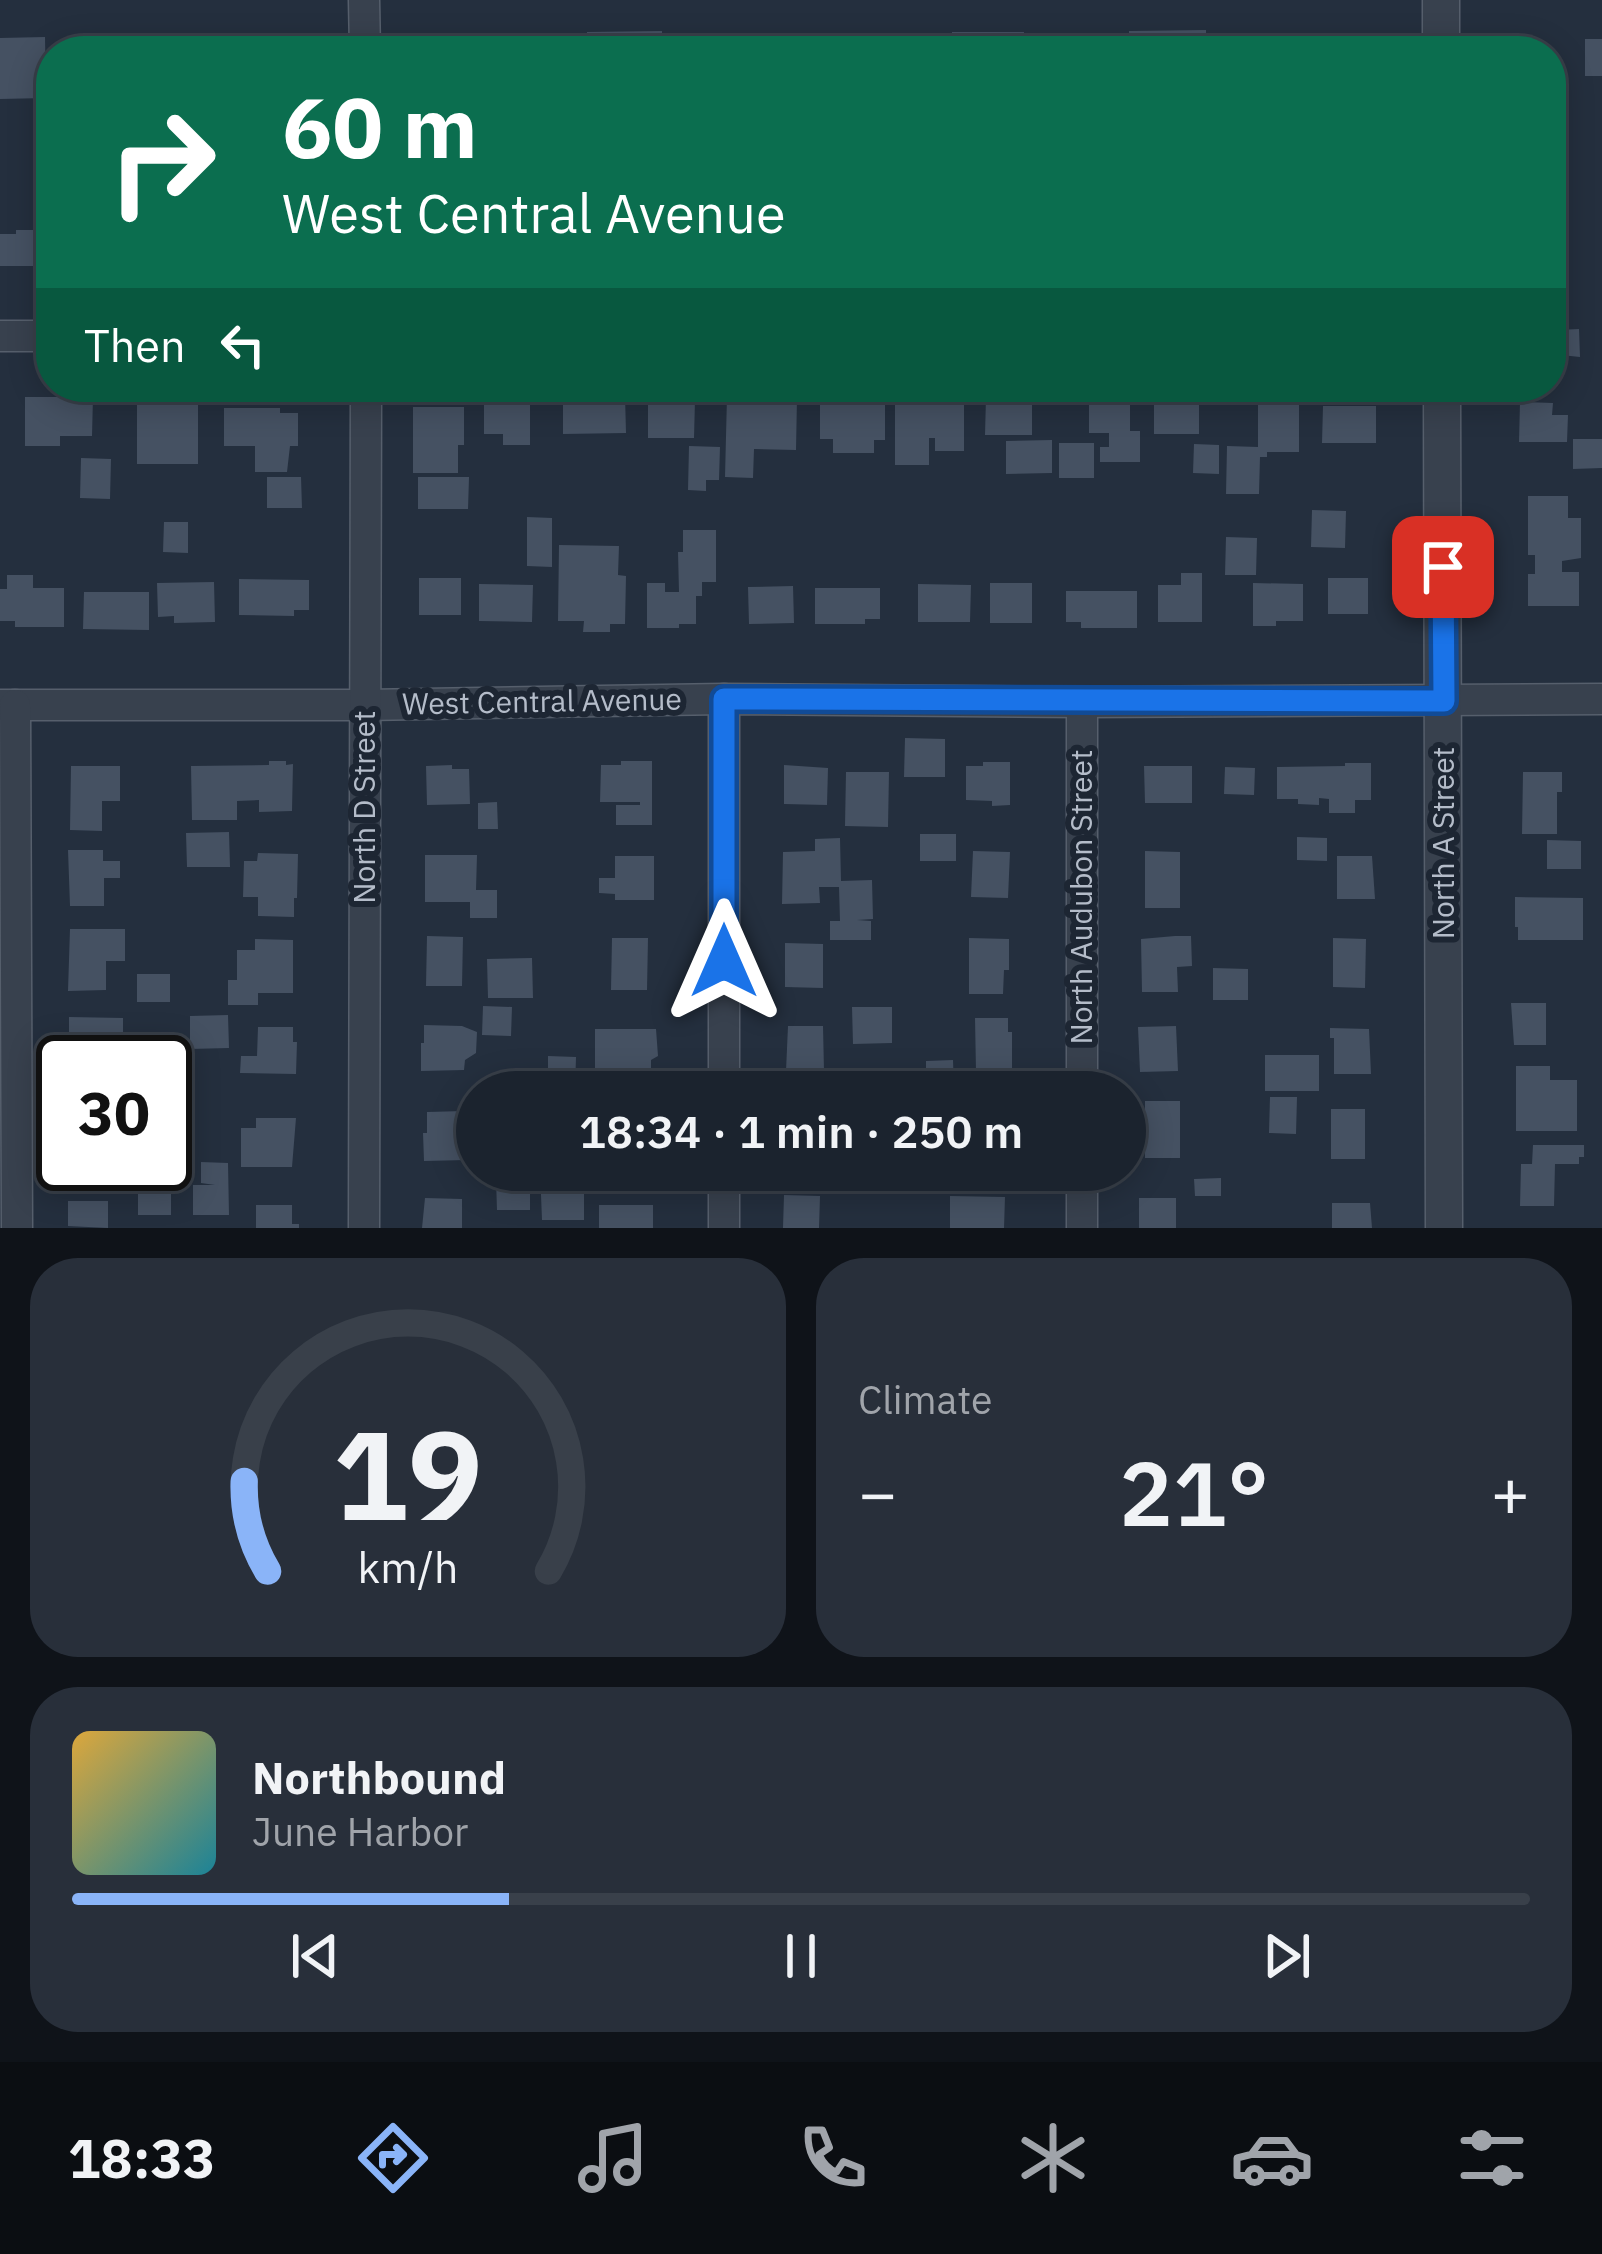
<!DOCTYPE html>
<html lang="en">
<head>
<meta charset="utf-8">
<style>
	:root { --surface:#1b232e; --page:#282f3a; --text:#f1f3f6; --muted:#a0a4aa; --line:#39404a; --accent:#8ab4f8 }
	body { margin:0; font-family:"IBM Plex Sans",sans-serif; background:var(--page); color:var(--text); height:100vh; display:flex; flex-direction:column; font-size:45px; white-space:nowrap }
	* { box-sizing:border-box; margin:0 }
	p { font-size:39px; color:var(--muted) }
	.icon { flex:none; width:66px; height:66px; fill:none; stroke:currentColor; stroke-width:2; stroke-linecap:round; stroke-linejoin:round }
	.map { position:relative; height:1228px; overflow:hidden }
	.panel { display:flex; flex-direction:column; gap:30px; padding:30px; background:#0f1319; flex:1 }
	.panel>* { flex:none }
	.guide { position:absolute; left:36px; top:36px; width:1530px; height:366px; border-radius:48px; box-shadow:0 6px 30px #0003,0 0 0 3px var(--line); background:#0b6e4f; color:#fff; overflow:hidden }
	.speed { position:absolute; left:36px; top:1035px; display:flex; gap:24px; font-size:60px; font-weight:700; text-align:center }
	.speed>* { display:grid; place-content:center; width:156px; height:156px; border-radius:50%; background:var(--surface); box-shadow:0 6px 30px #0003,0 0 0 3px var(--line); line-height:1 }
	.speed .limit { border:6px solid #111; border-radius:18px; background:#fff; color:#111 }
	.pin { position:absolute; display:grid; place-items:center; width:102px; height:102px; color:#fff; margin:-51px; border-radius:24px; box-shadow:0 6px 18px #0006 }
	.me { position:absolute; width:132px; margin:-66px; rotate:0deg; stroke-linejoin:round; filter:drop-shadow(0 0 9px #0008) }
	.turn { display:flex; align-items:center; gap:42px; height:252px; padding:0 48px; font-size:54px }
	.turn .icon { width:156px; height:156px; stroke-width:2.5 }
	.turn b { display:block; font-size:84px; line-height:102px }
	.then { display:flex; align-items:center; height:114px; padding:0 48px; background:#0003; gap:24px; font-size:45px }
	.big { font-size:90px; font-weight:600; line-height:1.1 }
	.panel .tile { flex:1; display:flex; flex-direction:column; justify-content:center; gap:18px; min-width:0; padding:0 42px; border-radius:48px; background:var(--page) }
	.panel .dial { align-items:center; gap:0 }
	.dial svg { height:312px; overflow:visible; fill:none; stroke:var(--line); stroke-width:7; stroke-linecap:round; text-anchor:middle }
	.dial text { fill:var(--text); stroke:none }
	.song { display:flex; align-items:center; gap:36px }
	.cover { width:144px; height:144px; border-radius:18px; background:linear-gradient(135deg,hsl(40 70% 55%),hsl(190 70% 35%)) }
	.played { height:12px; border-radius:6px; background:linear-gradient(90deg,var(--accent) 30%,var(--line) 30%) }
	.keys { display:flex; justify-content:space-around; direction:ltr }
	.heat { display:flex; justify-content:space-between; align-items:center; font-size:66px; direction:ltr }
	.panel .tiles { flex:1; display:grid; gap:30px; grid-template-columns:1fr 1fr }
	.tile:last-child { grid-column:span 2 }
	.trip { position:absolute; left:456px; top:1071px; width:690px; height:120px; border-radius:60px; background:var(--surface); box-shadow:0 6px 30px #0003,0 0 0 3px var(--line); font-weight:600; line-height:120px; text-align:center }
	.menu { display:flex; height:192px; justify-content:space-around; align-items:center; background:#0b0e12; color:var(--muted) }
	.menu .icon { width:84px; height:84px }
	.menu .on { color:var(--accent) }
	.menu b { font-size:54px; color:var(--text) }
	.map>svg:first-child { display:block }
</style>
</head>
<body>
<div class="map">
<svg width="1602" height="1228" viewBox="0 0 1602 1228">
	<rect width="100%" height="100%" fill="#242f3e"/>
	<g fill="#455162">
		<polygon points="1206,30 1206,51 1129,51 1129,31"/>
		<polygon points="662,31 662,51 587,51 587,32"/>
		<polygon points="952,32 1024,32 1023,51 952,51"/>
		<polygon points="495,34 551,34 551,40 569,40 569,51 496,51"/>
		<polygon points="224,35 224,51 157,51 157,36"/>
		<polygon points="675,36 751,36 751,51 674,51"/>
		<polygon points="1283,36 1283,51 1226,51 1226,37"/>
		<polygon points="45,37 46,98 0,99 0,38"/>
		<polygon points="859,38 912,38 912,43 931,43 931,51 859,51"/>
		<polygon points="1045,38 1092,38 1092,43 1111,43 1111,51 1045,51"/>
		<rect x="1585" y="39" width="17" height="37"/>
		<rect x="796" y="41" width="47" height="10"/>
		<rect x="1316" y="41" width="70" height="10"/>
		<polygon points="415,44 480,45 480,51 415,51"/>
		<polygon points="16,230 51,230 51,266 0,266 0,234 16,234"/>
		<polygon points="1579,329 1580,357 1551,354 1551,336 1558,336 1558,330"/>
		<polygon points="625,395 626,433 563,434 563,396"/>
		<polygon points="1089,395 1130,395 1130,431 1140,431 1140,462 1100,462 1100,447 1109,447 1109,433 1089,433"/>
		<polygon points="484,396 530,397 530,445 503,445 503,434 484,434"/>
		<polygon points="727,396 797,398 796,450 754,449 753,478 725,477"/>
		<rect x="1154" y="396" width="45" height="38"/>
		<polygon points="25,397 93,397 92,436 60,436 60,446 25,446"/>
		<polygon points="986,397 1032,398 1032,435 985,435"/>
		<rect x="137" y="398" width="61" height="66"/>
		<polygon points="648,400 695,400 694,438 648,438"/>
		<polygon points="820,401 885,402 885,440 874,440 874,453 833,453 833,439 820,439"/>
		<polygon points="895,401 964,401 964,451 935,451 935,438 929,438 929,465 895,465"/>
		<polygon points="1258,401 1299,401 1299,452 1267,452 1267,457 1260,457 1259,494 1226,494 1227,446 1258,447"/>
		<polygon points="1520,402 1553,403 1552,415 1568,415 1567,442 1519,442"/>
		<polygon points="1323,406 1376,406 1376,443 1322,443"/>
		<polygon points="413,407 464,407 464,445 458,445 458,473 413,473"/>
		<polygon points="224,408 280,408 280,413 298,413 298,446 290,446 287,472 255,472 255,446 224,446"/>
		<polygon points="1573,439 1602,439 1602,468 1573,469"/>
		<polygon points="1052,440 1052,473 1006,474 1006,441"/>
		<rect x="1059" y="443" width="35" height="35"/>
		<polygon points="1194,444 1219,445 1219,474 1193,473"/>
		<polygon points="689,446 720,447 719,480 706,480 706,491 688,490"/>
		<polygon points="81,458 111,459 110,499 80,498"/>
		<polygon points="267,477 301,477 302,508 267,508"/>
		<polygon points="418,477 469,477 468,509 418,509"/>
		<polygon points="1528,496 1568,496 1568,518 1581,518 1581,558 1562,561 1562,572 1579,572 1579,606 1528,606 1528,574 1535,574 1535,555 1528,555"/>
		<polygon points="1312,510 1346,511 1345,548 1311,547"/>
		<polygon points="527,517 552,518 552,567 527,566"/>
		<polygon points="164,522 188,522 188,553 163,552"/>
		<polygon points="683,530 716,530 716,582 702,582 702,596 696,596 696,624 679,624 679,628 647,628 647,583 665,583 665,592 679,592 678,552 683,552"/>
		<polygon points="1226,537 1257,538 1256,575 1225,575"/>
		<polygon points="559,545 619,546 618,575 626,576 625,624 610,624 610,632 583,632 584,621 558,621"/>
		<polygon points="1181,573 1202,573 1202,622 1158,622 1158,585 1181,585"/>
		<polygon points="7,575 33,575 33,588 64,588 64,627 15,627 15,621 0,621 0,589 7,589"/>
		<rect x="419" y="578" width="42" height="37"/>
		<rect x="1328" y="578" width="40" height="36"/>
		<polygon points="239,579 309,580 309,610 294,610 294,616 239,615"/>
		<polygon points="214,582 215,622 174,623 174,616 158,617 157,583"/>
		<rect x="990" y="583" width="42" height="40"/>
		<polygon points="1253,583 1303,584 1303,621 1276,621 1276,626 1253,626"/>
		<polygon points="479,584 533,585 532,622 479,621"/>
		<polygon points="918,584 971,585 970,622 918,622"/>
		<polygon points="793,586 794,623 749,624 748,587"/>
		<polygon points="815,588 880,588 880,619 865,619 865,624 815,624"/>
		<polygon points="1066,591 1137,591 1137,628 1081,628 1081,622 1066,622"/>
		<polygon points="84,592 149,592 149,630 83,629"/>
		<polygon points="905,738 945,739 945,777 904,777"/>
		<polygon points="269,761 286,761 286,765 293,764 292,811 259,812 259,800 237,801 237,820 192,820 191,766 269,765"/>
		<polygon points="621,761 652,761 652,825 616,825 616,805 640,805 640,802 600,802 601,765 621,765"/>
		<polygon points="983,762 1010,762 1010,805 992,806 992,801 966,800 966,766 983,766"/>
		<polygon points="1345,763 1371,763 1371,800 1355,800 1355,813 1329,813 1329,799 1319,798 1319,805 1298,804 1298,799 1277,799 1277,767 1345,766"/>
		<polygon points="452,765 452,769 469,769 470,804 427,805 426,766"/>
		<polygon points="784,765 828,768 827,805 784,804"/>
		<polygon points="71,766 120,766 120,801 102,801 102,831 70,830"/>
		<polygon points="1144,766 1192,766 1192,803 1145,803"/>
		<polygon points="1225,767 1255,768 1254,795 1224,794"/>
		<polygon points="846,772 889,772 888,827 845,826"/>
		<polygon points="1523,772 1562,772 1562,792 1557,792 1557,834 1522,834"/>
		<polygon points="497,802 498,829 478,829 478,803"/>
		<polygon points="229,832 230,867 187,867 186,833"/>
		<rect x="920" y="834" width="36" height="27"/>
		<polygon points="1297,837 1327,838 1327,861 1297,860"/>
		<polygon points="840,838 841,881 872,880 873,919 857,920 871,921 871,940 830,940 830,921 840,921 839,887 819,887 820,903 782,904 783,852 815,851 815,839"/>
		<polygon points="1547,840 1581,841 1581,869 1547,869"/>
		<polygon points="68,850 103,850 103,861 120,861 120,878 104,878 104,906 70,906"/>
		<polygon points="973,851 1010,852 1008,898 971,897"/>
		<polygon points="1145,851 1180,852 1180,908 1145,908"/>
		<polygon points="258,853 298,854 297,898 294,898 294,917 258,916 258,897 243,897 244,861 257,861"/>
		<polygon points="425,855 477,855 476,890 497,890 497,918 470,918 470,902 425,902"/>
		<polygon points="615,856 654,856 654,900 615,900 615,894 599,893 599,878 615,878"/>
		<polygon points="1337,856 1372,856 1375,899 1337,899"/>
		<polygon points="1515,897 1583,898 1583,940 1518,940 1518,927 1515,927"/>
		<polygon points="70,929 125,929 125,961 106,961 106,990 68,991"/>
		<polygon points="427,936 463,937 462,986 426,986"/>
		<polygon points="1175,936 1191,936 1192,966 1177,967 1178,992 1142,992 1141,939"/>
		<polygon points="612,938 648,938 647,990 611,990"/>
		<polygon points="969,938 1009,939 1009,970 1004,970 1003,994 969,994"/>
		<polygon points="1333,938 1366,939 1365,988 1333,987"/>
		<polygon points="255,939 293,940 293,993 258,993 258,1005 228,1005 228,980 237,980 237,950 255,950"/>
		<polygon points="785,943 823,944 823,988 785,987"/>
		<polygon points="532,958 533,998 488,998 487,959"/>
		<polygon points="1213,968 1248,969 1248,1000 1213,1000"/>
		<rect x="137" y="974" width="33" height="28"/>
		<polygon points="1511,1003 1546,1003 1546,1045 1514,1045"/>
		<polygon points="483,1006 512,1007 511,1036 482,1035"/>
		<polygon points="852,1007 892,1007 892,1043 853,1044"/>
		<polygon points="228,1015 229,1048 190,1049 190,1016"/>
		<polygon points="69,1017 123,1018 123,1062 69,1062"/>
		<polygon points="975,1018 1008,1018 1008,1032 1012,1032 1012,1071 976,1072"/>
		<polygon points="424,1025 462,1026 477,1032 476,1053 465,1060 464,1070 421,1071 421,1043 424,1043"/>
		<polygon points="788,1026 823,1026 824,1071 786,1071"/>
		<polygon points="1176,1026 1178,1071 1140,1072 1138,1027"/>
		<polygon points="258,1027 293,1027 293,1042 297,1042 296,1074 240,1073 241,1056 257,1056"/>
		<polygon points="1330,1028 1369,1029 1371,1074 1334,1074 1334,1038 1330,1038"/>
		<polygon points="595,1029 656,1029 658,1056 651,1060 651,1076 595,1076"/>
		<rect x="1265" y="1055" width="54" height="36"/>
		<polygon points="548,1056 576,1057 575,1092 548,1091"/>
		<polygon points="953,1060 954,1091 926,1091 926,1061"/>
		<polygon points="1516,1066 1550,1066 1550,1080 1577,1080 1577,1131 1516,1131"/>
		<polygon points="1270,1097 1297,1097 1296,1134 1269,1133"/>
		<rect x="1145" y="1101" width="35" height="57"/>
		<rect x="1331" y="1109" width="34" height="50"/>
		<polygon points="464,1111 464,1125 476,1125 477,1151 466,1151 467,1160 424,1161 423,1133 427,1133 427,1112"/>
		<polygon points="256,1118 296,1118 292,1167 241,1167 241,1128 256,1128"/>
		<polygon points="1533,1145 1584,1145 1584,1157 1579,1157 1579,1164 1555,1164 1554,1206 1520,1206 1521,1164 1532,1164"/>
		<polygon points="201,1162 228,1163 229,1215 193,1215 193,1185 215,1185 201,1183"/>
		<polygon points="540,1170 598,1170 598,1176 584,1176 584,1220 542,1220"/>
		<polygon points="1221,1178 1221,1196 1195,1196 1194,1179"/>
		<polygon points="496,1179 530,1179 530,1210 497,1210"/>
		<rect x="138" y="1186" width="33" height="29"/>
		<polygon points="784,1195 820,1196 819,1228 783,1228"/>
		<polygon points="950,1196 1005,1197 1004,1228 950,1228"/>
		<polygon points="425,1198 462,1199 462,1228 422,1228"/>
		<rect x="1139" y="1198" width="37" height="30"/>
		<polygon points="68,1201 108,1201 108,1228 68,1226"/>
		<polygon points="1332,1203 1370,1203 1372,1228 1332,1228"/>
		<polygon points="256,1205 292,1205 292,1224 299,1224 299,1228 256,1228"/>
		<rect x="599" y="1205" width="54" height="23"/>
	</g>
	<g fill="none" stroke-linecap="round" stroke-linejoin="round">
		<g stroke="#565f6c" stroke-width="33">
			<g id="minor">
				<polyline points="364,0 365,51"/>
				<polyline points="0,336 51,336"/>
				<polyline points="724,699 724,1092"/>
				<polyline points="1082,702 1082,1092"/>
				<polyline points="0,705 365,705 724,699 1082,702 1602,699"/>
				<polyline points="15,705 17,1228"/>
				<polyline points="724,1170 724,1228"/>
				<polyline points="1082,1170 1082,1228"/>
				<polyline points="364,1228 366,387"/>
			</g>
		</g>
		<g stroke="#565f6c" stroke-width="39">
			<g id="tertiary">
				<polyline points="1441,0 1441,51"/>
				<polyline points="1442,387 1444,1228"/>
			</g>
		</g>
		<use href="#minor" stroke="#38414e" stroke-width="30"/>
		<use href="#tertiary" stroke="#38414e" stroke-width="36"/>
	</g>
	<g fill="none" stroke-linecap="round" stroke-linejoin="round">
		<g stroke="#114b97" stroke-width="30">
			<polyline id="route" points="724,961 724,699 1444,701 1443,567"/>
		</g>
		<use href="#route" stroke="#1a73e8" stroke-width="21"/>
	</g>
	<g text-anchor="middle" stroke-width="12" stroke-linejoin="round" paint-order="stroke">
		<g font-size="30" fill="#b4bcc9" stroke="#1d2633">
			<text transform="translate(542 702) rotate(-1)" y="10">West Central Avenue</text>
			<text transform="translate(365 807) rotate(-90)" y="10">North D Street</text>
			<text transform="translate(1444 843) rotate(-90)" y="10">North A Street</text>
			<text transform="translate(1082 897) rotate(-90)" y="10">North Audubon Street</text>
		</g>
	</g>
</svg>
<div class="speed"><div class="limit">30</div></div>
<div class="pin" style="left:1443px;top:567px;background:#d93025"><svg class="icon" aria-label="arrive" viewBox="0 0 24 24"><path d="M6 21V4h12l-3 4 3 4H6"/></svg></div>
<svg class="me" style="left:724px;top:961px" viewBox="-20 -20 40 40"><path d="M0-17L14 15 0 8-14 15z" fill="#1a73e8" stroke="#fff" stroke-width="4"/></svg>
<div class="trip">18:34 · 1 min · 250 m</div>
<div class="guide">
<div class="turn"><svg class="icon" aria-label="right" viewBox="0 0 24 24"><path d="M7 20v-9h11M14 6l5 5-5 5"/></svg><div><b>60 m</b>West Central Avenue</div></div>
<div class="then">Then<svg class="icon" aria-label="left" viewBox="0 0 24 24"><path d="M17 20v-9H6M10 6l-5 5 5 5"/></svg></div>
</div>
</div>
<section class="panel">
<div class="tiles">
<div class="tile dial"><svg viewBox="0 0 100 80">
<path d="M14 69A42 42 0 1 1 86 69"/>
<path d="M14 69A42 42 0 0 1 8 46" stroke="#8ab4f8"/>
<text x="50" y="56" font-size="32" font-weight="700">19</text>
<text x="50" y="72" font-size="11">km/h</text>
</svg></div>
<div class="tile"><p>Climate</p>
<div class="heat"><a>−</a><b class="big">21°</b><a>+</a></div>
</div>
<div class="tile">
<div class="song"><i class="cover"></i><div><b>Northbound</b><p>June Harbor</p></div></div>
<div class="played"></div>
<div class="keys"><svg class="icon" aria-label="previous" viewBox="0 0 24 24"><path d="M18 5L8 12l10 7zM5 5v14"/></svg><svg class="icon" aria-label="pause" viewBox="0 0 24 24"><path d="M8 5v14M16 5v14"/></svg><svg class="icon" aria-label="next" viewBox="0 0 24 24"><path d="M6 5l10 7-10 7zM19 5v14"/></svg></div>
</div>
</div>
</section>
<nav class="menu">
<b>18:33</b>
<svg class="icon on" aria-label="directions" viewBox="0 0 24 24"><path d="M12 3l9 9-9 9-9-9zM9 14v-3h6M13 9l2 2-2 2"/></svg>
<svg class="icon" aria-label="music" viewBox="0 0 24 24"><path d="M9 18V5l10-2v13"/><circle cx="6" cy="18" r="3"/><circle cx="16" cy="16" r="3"/></svg>
<svg class="icon" aria-label="phone" viewBox="0 0 24 24"><path d="M5 4h4l2 5-3 2q2 4 5 5l2-3 5 2v4C11 20 4 13 5 4z"/></svg>
<svg class="icon" aria-label="climate" viewBox="0 0 24 24"><path d="M12 3v18M4 7l16 10M4 17L20 7"/></svg>
<svg class="icon" aria-label="car" viewBox="0 0 24 24"><path d="M5 17H2v-5l4-1 3-4h7l3 4 3 1v5h-3M9 17h6M6 11h13"/><circle cx="7" cy="17" r="2"/><circle cx="17" cy="17" r="2"/></svg>
<svg class="icon" aria-label="filters" viewBox="0 0 24 24"><path d="M4 7h16M4 17h16"/><circle cx="9" cy="7" r="2"/><circle cx="15" cy="17" r="2"/></svg>
</nav>
</body>
</html>
